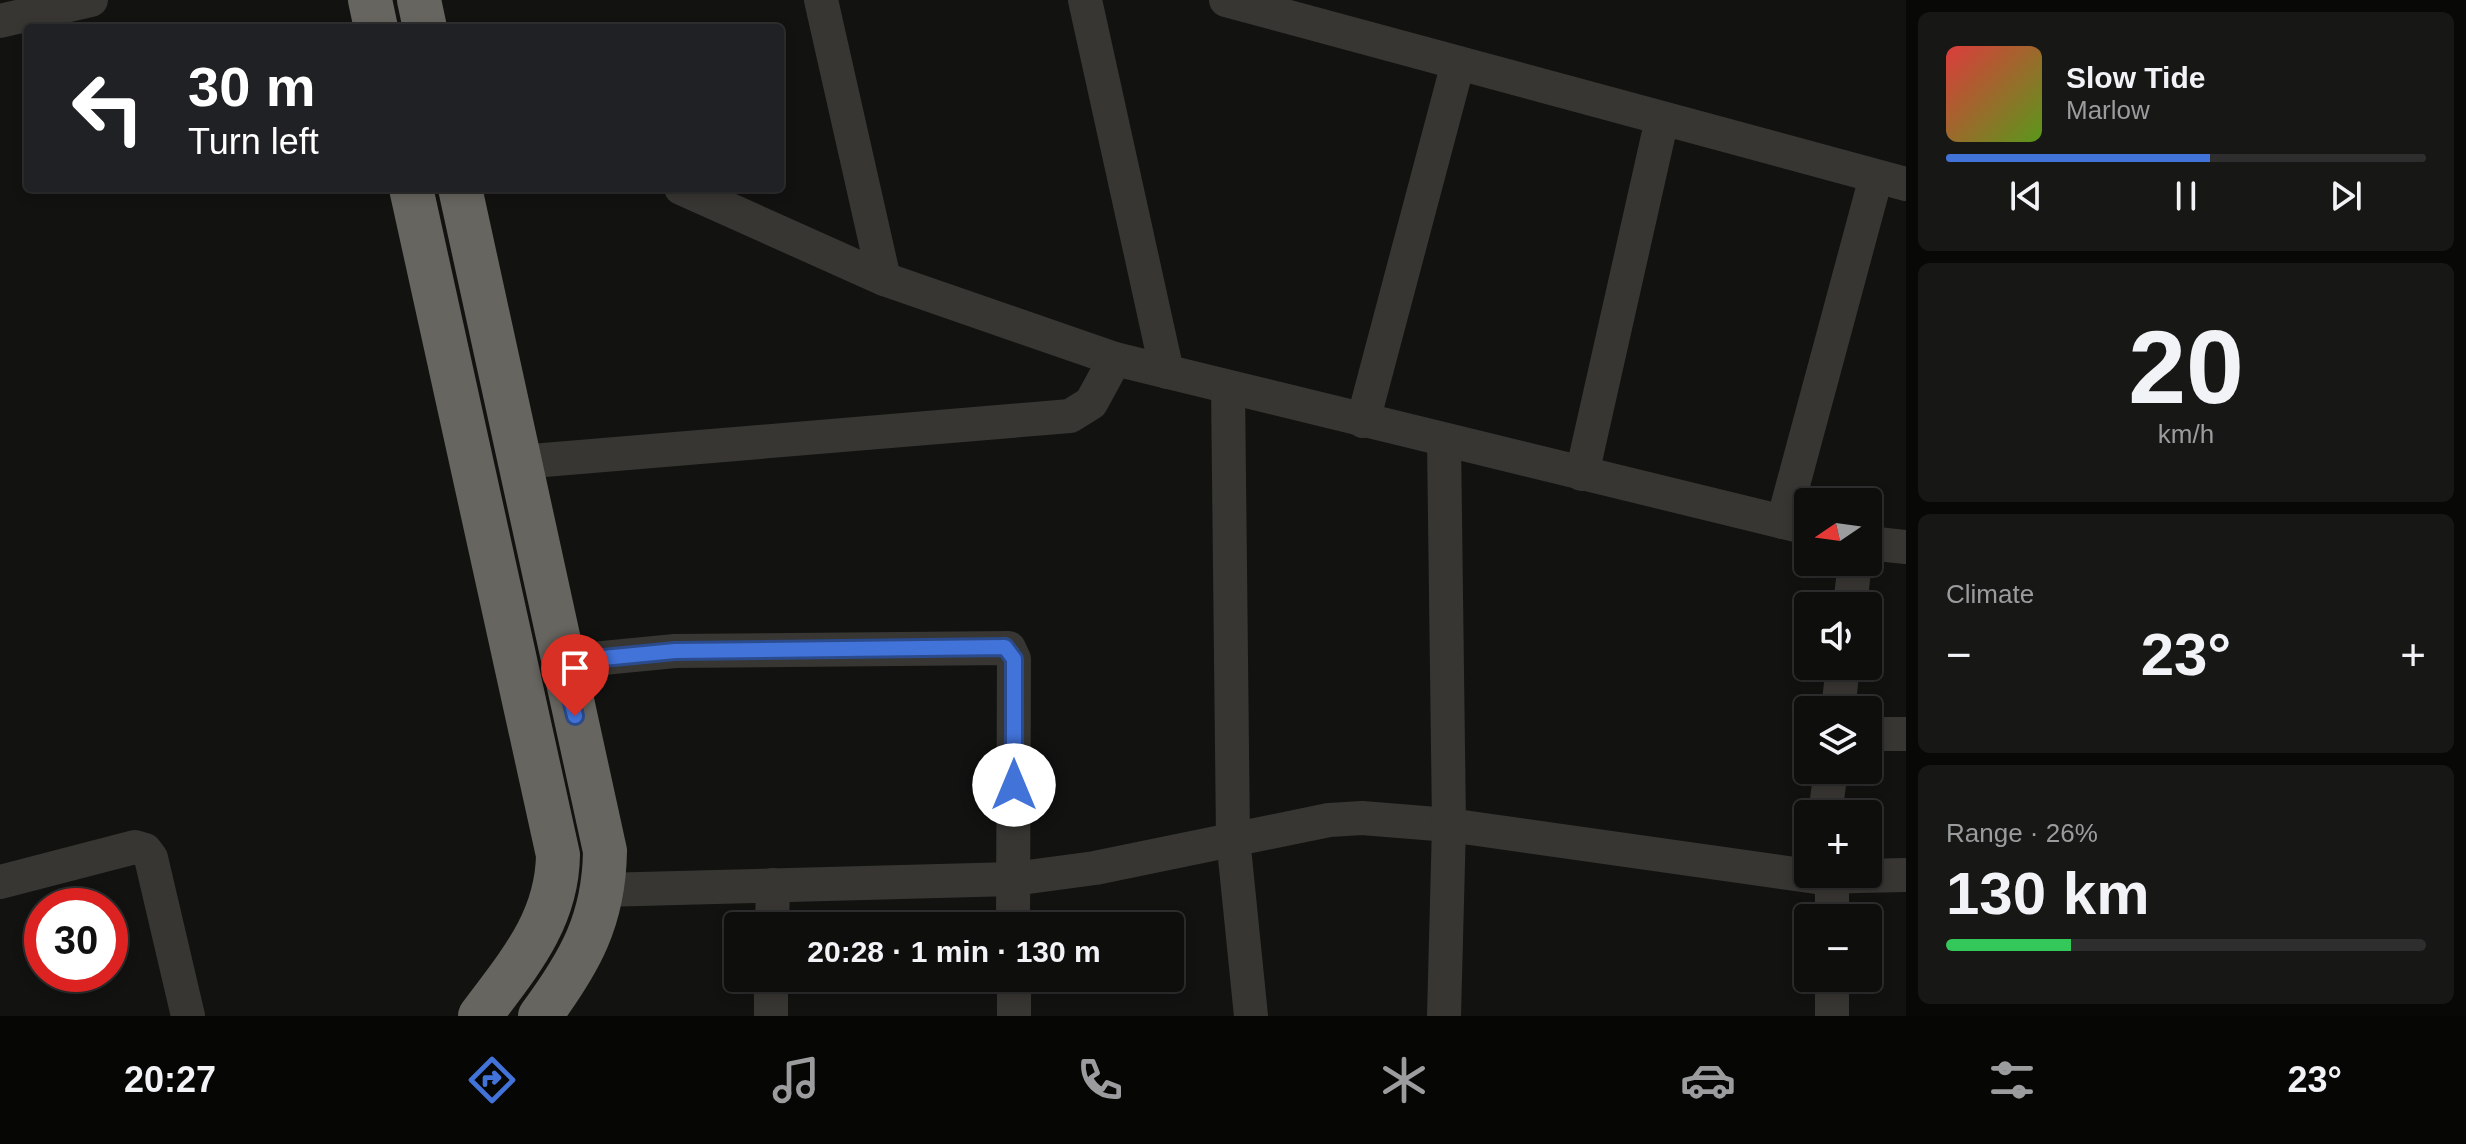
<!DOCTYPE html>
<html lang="en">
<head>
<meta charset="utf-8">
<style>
	:root { --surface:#0e0e0d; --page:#171716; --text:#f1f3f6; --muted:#9b9c9d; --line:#2e2e2e; --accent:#4273d9 }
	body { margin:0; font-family:Arial,sans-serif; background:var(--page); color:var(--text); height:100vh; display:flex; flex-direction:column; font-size:30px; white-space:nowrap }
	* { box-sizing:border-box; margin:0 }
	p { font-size:26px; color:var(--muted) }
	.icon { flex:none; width:44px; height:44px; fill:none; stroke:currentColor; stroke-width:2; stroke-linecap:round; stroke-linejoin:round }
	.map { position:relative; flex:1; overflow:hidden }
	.details { display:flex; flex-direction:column; gap:12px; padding:12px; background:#080807; width:560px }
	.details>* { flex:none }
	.guide { position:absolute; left:24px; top:24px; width:760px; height:168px; border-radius:8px; box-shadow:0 4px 12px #0003,0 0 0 2px var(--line); background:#202124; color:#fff; overflow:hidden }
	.needle { width:52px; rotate:257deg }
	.buttons { position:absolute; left:1794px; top:488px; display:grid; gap:16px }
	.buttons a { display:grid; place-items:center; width:88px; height:88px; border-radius:8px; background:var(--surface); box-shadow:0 4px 12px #0003,0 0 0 2px var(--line); font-size:40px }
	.speed { position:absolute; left:24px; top:888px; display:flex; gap:16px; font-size:40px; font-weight:700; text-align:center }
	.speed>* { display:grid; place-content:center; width:104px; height:104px; border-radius:50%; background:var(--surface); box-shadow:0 4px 12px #0003,0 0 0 2px var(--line); line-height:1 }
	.speed .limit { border:12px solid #d22; background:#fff; color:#111 }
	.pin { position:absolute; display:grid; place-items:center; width:68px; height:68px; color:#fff; margin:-82px -34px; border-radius:50% 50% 50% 0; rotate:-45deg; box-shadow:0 0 8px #0007 }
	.pin .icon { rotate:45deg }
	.me { position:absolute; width:88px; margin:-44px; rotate:0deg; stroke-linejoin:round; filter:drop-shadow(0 0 6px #0008) }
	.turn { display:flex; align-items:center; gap:28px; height:168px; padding:0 32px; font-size:36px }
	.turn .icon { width:104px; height:104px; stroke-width:2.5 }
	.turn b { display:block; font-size:56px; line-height:68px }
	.big { font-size:60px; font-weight:700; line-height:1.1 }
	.details .widget { flex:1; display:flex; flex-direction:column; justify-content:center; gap:12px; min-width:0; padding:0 28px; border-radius:12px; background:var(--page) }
	.details .dial { align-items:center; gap:0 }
	.dial b { font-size:104px; line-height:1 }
	.song { display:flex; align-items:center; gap:24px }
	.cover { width:96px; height:96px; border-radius:12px; background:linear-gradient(135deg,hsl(0 70% 55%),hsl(90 70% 35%)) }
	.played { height:8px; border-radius:4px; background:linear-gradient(90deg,var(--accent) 55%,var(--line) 55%) }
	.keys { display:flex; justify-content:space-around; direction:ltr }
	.heat { display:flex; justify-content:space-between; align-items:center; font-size:44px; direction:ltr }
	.charge { height:12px; border-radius:6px; background:linear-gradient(90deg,#34c759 26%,var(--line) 0) }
	.trip { position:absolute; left:724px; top:912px; width:460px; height:80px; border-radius:8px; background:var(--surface); box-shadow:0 4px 12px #0003,0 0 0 2px var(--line); font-weight:700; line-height:80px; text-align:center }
	.menu { display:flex; height:128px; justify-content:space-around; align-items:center; background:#060605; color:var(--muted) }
	.menu .icon { width:56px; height:56px }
	.menu .current { color:var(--accent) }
	.menu b { font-size:36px; color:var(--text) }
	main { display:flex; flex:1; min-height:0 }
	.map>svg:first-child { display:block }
</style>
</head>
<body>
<main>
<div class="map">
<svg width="1906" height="1016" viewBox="0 0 1906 1016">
	<rect width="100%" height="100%" fill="#121211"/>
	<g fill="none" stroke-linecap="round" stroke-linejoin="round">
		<g stroke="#373632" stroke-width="34">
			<polyline points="821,0 884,279"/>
			<polyline points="1085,0 1167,372"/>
			<polyline points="1226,0 1906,184"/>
			<polyline points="0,21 91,0"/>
			<polyline points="681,188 884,279 1115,359 1808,528"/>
			<polyline points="1228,387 1233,838 1251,1016"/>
			<polyline points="1363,421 1458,63"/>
			<polyline points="520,462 1070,416 1091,403 1115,359"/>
			<polyline points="1582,474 1662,119"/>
			<polyline points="1783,522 1876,177"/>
			<polyline points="1868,543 1906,547"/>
			<polyline points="1850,606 1855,562"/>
			<polyline points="562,662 675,651 1009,648 1014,659 1013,926"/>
			<polyline points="1838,710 1843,666"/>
			<polyline points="1868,734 1906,734"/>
			<polyline points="1825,814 1831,770"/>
			<polyline points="0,882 135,847 145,850 151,858 188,1016"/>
			<polyline points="601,890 1013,879 1095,868 1329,820 1362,818 1449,825 1816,877 1906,875"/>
			<polyline points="1832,918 1832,877"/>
			<polyline points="772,926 773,885"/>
			<polyline points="1014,978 1014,1016"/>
			<polyline points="771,1016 771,978"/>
			<polyline points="1444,1016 1449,825 1444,440"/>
			<polyline points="1832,1016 1832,978"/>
		</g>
		<g stroke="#67655f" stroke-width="44">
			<polyline points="370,0 376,28"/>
			<polyline points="419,0 425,28"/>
			<path d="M411 188 558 855C557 921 518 965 480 1016"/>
			<path d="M460 188 605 851C604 920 580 962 540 1016"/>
		</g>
	</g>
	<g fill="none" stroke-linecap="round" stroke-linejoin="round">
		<g stroke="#2b4b8d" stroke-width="20">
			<polyline id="route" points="575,716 562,662 675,651 1005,647 1014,659 1014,785"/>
		</g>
		<use href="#route" stroke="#4273d9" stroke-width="14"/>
	</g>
</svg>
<div class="buttons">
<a><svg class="needle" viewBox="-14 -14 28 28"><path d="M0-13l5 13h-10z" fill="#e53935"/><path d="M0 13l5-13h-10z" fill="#9b9c9d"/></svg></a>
<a><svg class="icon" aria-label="sound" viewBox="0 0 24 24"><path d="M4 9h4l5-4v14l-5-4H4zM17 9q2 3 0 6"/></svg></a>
<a><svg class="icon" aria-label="layers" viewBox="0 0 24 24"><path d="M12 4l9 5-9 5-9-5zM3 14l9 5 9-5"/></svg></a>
<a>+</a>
<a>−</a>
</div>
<div class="speed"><div class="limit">30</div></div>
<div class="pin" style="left:575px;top:716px;background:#d93025"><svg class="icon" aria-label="arrive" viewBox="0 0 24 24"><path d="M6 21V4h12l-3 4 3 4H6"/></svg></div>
<svg class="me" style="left:1014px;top:785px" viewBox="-20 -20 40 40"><circle r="19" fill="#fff"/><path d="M0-13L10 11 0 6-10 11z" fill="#4273d9"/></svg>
<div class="trip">20:28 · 1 min · 130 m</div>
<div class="guide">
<div class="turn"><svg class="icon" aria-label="left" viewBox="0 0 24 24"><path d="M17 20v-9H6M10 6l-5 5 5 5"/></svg><div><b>30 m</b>Turn left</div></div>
</div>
</div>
<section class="details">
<div class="widget">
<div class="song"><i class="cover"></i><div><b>Slow Tide</b><p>Marlow</p></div></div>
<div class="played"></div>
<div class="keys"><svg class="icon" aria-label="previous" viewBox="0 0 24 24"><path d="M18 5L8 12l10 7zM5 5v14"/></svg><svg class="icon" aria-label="pause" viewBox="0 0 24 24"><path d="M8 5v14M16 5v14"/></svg><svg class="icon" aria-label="next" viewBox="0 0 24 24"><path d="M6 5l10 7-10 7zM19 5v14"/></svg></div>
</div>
<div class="widget dial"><b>20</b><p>km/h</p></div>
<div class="widget"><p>Climate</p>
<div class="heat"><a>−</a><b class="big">23°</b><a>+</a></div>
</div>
<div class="widget"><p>Range · 26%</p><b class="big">130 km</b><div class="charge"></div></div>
</section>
</main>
<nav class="menu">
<b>20:27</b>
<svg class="icon current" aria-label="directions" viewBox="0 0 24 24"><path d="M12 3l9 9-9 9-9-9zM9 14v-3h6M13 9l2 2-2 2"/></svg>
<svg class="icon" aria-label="music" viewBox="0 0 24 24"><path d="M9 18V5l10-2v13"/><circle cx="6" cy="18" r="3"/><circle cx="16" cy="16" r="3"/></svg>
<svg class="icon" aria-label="phone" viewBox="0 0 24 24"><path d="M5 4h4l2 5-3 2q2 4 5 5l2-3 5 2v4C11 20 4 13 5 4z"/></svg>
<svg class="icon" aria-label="climate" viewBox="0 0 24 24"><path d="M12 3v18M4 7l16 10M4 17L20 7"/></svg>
<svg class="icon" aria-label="car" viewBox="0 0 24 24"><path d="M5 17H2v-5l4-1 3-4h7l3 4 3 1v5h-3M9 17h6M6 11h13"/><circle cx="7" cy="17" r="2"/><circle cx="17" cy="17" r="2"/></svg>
<svg class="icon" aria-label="filters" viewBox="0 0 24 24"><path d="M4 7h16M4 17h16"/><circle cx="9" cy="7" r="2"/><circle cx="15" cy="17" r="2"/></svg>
<b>23°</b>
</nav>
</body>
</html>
